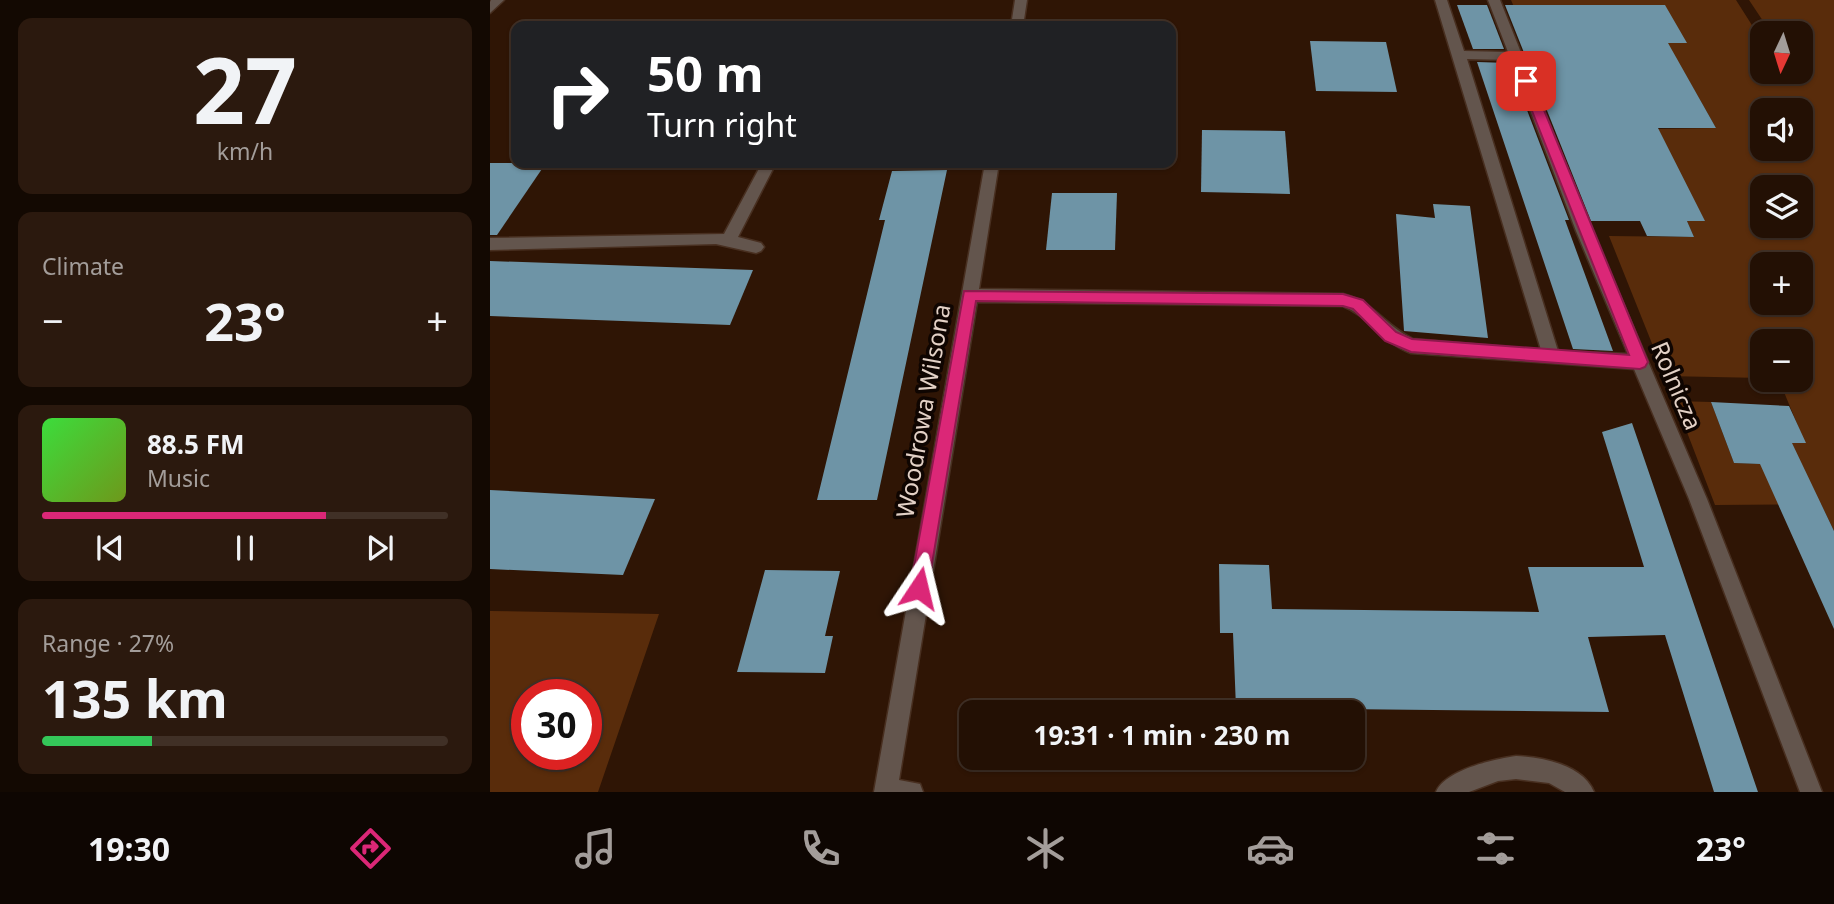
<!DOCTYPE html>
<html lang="en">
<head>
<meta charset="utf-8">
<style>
	:root { --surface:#231004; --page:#2b190e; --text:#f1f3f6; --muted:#a39d9a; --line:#403026; --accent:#db2777 }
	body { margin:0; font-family:"Noto Sans",sans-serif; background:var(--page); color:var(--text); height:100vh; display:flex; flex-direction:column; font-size:26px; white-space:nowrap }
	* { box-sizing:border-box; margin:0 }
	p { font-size:23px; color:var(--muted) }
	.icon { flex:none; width:38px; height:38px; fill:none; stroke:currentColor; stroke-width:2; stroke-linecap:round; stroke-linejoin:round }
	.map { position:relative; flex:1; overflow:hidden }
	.details { display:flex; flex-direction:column; gap:18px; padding:18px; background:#130902; width:490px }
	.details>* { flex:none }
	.hud { position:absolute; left:21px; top:21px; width:665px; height:147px; border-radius:14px; box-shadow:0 2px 5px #0004,0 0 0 2px var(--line); background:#202124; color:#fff; overflow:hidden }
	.needle { width:46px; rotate:184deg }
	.buttons { position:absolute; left:1260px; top:21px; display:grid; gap:14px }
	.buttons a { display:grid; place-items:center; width:63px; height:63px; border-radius:14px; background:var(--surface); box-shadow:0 2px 5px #0004,0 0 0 2px var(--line); font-size:35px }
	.speed { position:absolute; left:21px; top:679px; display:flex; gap:14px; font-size:35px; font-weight:700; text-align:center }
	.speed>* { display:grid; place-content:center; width:91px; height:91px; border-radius:50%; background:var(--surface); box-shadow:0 2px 5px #0004,0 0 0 2px var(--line); line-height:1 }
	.speed .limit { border:10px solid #d22; background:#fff; color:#111 }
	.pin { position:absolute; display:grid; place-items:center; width:60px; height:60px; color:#fff; margin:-30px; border-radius:14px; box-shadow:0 4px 10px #0006 }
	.me { position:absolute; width:77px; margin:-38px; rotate:10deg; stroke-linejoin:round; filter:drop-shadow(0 0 5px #0008) }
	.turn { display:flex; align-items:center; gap:24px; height:147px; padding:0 21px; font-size:32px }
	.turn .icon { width:91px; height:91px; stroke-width:2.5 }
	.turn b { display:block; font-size:49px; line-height:60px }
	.big { font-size:52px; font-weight:700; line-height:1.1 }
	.details .tile { flex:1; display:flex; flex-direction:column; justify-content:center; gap:10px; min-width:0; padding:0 24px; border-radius:14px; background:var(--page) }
	.details .dial { align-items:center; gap:0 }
	.dial b { font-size:91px; line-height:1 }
	.song { display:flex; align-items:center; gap:21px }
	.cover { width:84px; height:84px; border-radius:10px; background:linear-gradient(135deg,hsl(120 70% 55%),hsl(80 70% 35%)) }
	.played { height:7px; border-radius:4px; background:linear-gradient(90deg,var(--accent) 70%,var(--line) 70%) }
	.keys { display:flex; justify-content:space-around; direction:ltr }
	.heat { display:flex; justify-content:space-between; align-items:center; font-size:38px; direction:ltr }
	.charge { height:10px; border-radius:5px; background:linear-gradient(90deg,#34c759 27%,var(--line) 0) }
	.trip { position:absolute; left:469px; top:700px; width:406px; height:70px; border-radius:14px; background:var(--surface); box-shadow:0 2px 5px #0004,0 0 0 2px var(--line); font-weight:700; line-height:70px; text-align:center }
	.tabs { display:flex; height:112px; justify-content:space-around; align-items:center; background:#0e0602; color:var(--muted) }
	.tabs .icon { width:49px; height:49px }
	.tabs .current { color:var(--accent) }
	.tabs b { font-size:32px; color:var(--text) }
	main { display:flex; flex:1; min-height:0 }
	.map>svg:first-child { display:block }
</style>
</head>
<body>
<main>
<section class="details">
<div class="tile dial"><b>27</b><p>km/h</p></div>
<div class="tile"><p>Climate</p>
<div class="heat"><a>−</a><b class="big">23°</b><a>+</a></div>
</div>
<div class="tile">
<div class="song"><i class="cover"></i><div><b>88.5 FM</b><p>Music</p></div></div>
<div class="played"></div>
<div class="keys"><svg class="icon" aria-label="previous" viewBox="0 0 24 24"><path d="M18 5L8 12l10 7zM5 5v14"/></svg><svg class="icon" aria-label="pause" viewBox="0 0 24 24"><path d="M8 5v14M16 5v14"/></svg><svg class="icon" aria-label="next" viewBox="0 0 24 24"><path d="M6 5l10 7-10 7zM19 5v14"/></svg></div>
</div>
<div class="tile"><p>Range · 27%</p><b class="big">135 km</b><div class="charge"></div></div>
</section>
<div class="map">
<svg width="1344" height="792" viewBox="0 0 1344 792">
	<rect width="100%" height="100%" fill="#2f1505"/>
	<g fill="#592c0b" fill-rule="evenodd">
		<path d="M1021 0H1246L1272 41V72H1311V33H1281L1259 0H1344V531L1331 504 1225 505 1185 401 1221 402 1244 463 1299 465 1290 442 1315 443 1289 380H1311V341H1272V378L1175 376 1119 236 1204 237 1197 221H1214L1168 129 1226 128 1194 72 1033 28ZM1272 110H1311V149H1272ZM1272 187H1311V226H1272ZM1272 264H1311V303H1272Z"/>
		<path d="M0 611 169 614 108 792H0ZM37 695H96V754H37Z"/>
	</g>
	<g fill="#6e94a6">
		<polygon points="967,5 997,5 1014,49 983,49"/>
		<polygon points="1015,5 1175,5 1197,43 1178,43 1226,128 1168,128 1215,221 1197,221 1204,237 1157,236 1150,221 1101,221"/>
		<polygon points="820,41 896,42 907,92 826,91"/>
		<polygon points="987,62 1019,63 1079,220 1075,220 1123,351 1083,349"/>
		<polygon points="712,130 795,131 800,194 711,192"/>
		<polygon points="0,163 56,163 7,235 0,235"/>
		<polygon points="457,170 387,500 327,500 395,220 389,220 402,171"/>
		<polygon points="562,193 627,193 625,250 556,250"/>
		<polygon points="943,204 980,206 998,338 914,331 906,214 945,218"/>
		<polygon points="0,261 263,270 240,325 0,316"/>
		<polygon points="1221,402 1299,406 1316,443 1302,443 1344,531 1344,629 1270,464 1244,463"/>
		<polygon points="1142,423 1268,792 1224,792 1175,635 1098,637 1119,712 746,708 743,633 730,633 729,564 779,565 782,609 1049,612 1038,567 1154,567 1112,432"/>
		<polygon points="0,490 165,499 133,575 0,569"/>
		<polygon points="275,570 350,571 335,636 343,636 335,673 247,672"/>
	</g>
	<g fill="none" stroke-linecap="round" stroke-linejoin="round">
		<g stroke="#482f20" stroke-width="3">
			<g id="minor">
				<polygon points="1,0 14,0 0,13 0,2"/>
				<polygon points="525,0 537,0 533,26 521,26"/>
				<path d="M945 0H957L974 51 1018 52 998 0H1010L1102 231 1217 499 1332 792H1310L1199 499 1144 369 921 353C894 344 879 316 853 306L487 302 409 780 430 784 433 792H384L495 163H509L489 289 853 294C882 301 897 327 923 339L1051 350ZM977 59 1021 60 1086 231 1138 354 1068 351Z"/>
				<polygon points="272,163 286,163 248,237 271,243 274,247 271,251 266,253 226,244 0,250 0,238 234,234"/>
				<path d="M1026 756C1053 757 1093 765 1104 792H1075L1059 783 1026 779 1008 781 979 792H946C955 770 1004 759 1026 756Z"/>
			</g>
		</g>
		<use href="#minor" fill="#63554d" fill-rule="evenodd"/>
	</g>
	<polygon fill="#db2777" stroke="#8e194d" stroke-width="2" points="1036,77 1042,81 1158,362 1155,367 1150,369 921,352 895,341 863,309 853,306 486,301 438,588 436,595 429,597 423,595 420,588 474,291 853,294 873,300 906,332 922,339 1139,355 1030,81"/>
	<g text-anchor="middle" stroke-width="7" stroke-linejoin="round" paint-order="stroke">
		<g font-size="24" fill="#e3d1c6" stroke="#0f0501">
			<text transform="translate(1186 386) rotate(67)" y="8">Rolnicza</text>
			<text transform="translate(434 411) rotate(-80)" y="8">Woodrowa Wilsona</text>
		</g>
	</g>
</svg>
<div class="buttons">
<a><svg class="needle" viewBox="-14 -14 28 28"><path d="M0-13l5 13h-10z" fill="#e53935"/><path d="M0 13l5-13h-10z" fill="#a39d9a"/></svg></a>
<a><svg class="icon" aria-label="sound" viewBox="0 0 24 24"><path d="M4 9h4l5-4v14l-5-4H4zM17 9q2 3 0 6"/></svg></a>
<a><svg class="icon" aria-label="layers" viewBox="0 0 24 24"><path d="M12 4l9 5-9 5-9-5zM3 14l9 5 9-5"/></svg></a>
<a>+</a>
<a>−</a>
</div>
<div class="speed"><div class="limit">30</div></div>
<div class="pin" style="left:1036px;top:81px;background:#d93025"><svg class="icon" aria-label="arrive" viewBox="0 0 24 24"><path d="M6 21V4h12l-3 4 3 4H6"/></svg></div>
<svg class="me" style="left:429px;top:588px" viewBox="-20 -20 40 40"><path d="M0-17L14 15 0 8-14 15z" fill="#db2777" stroke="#fff" stroke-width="4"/></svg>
<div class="trip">19:31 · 1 min · 230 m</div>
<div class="hud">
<div class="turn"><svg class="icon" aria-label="right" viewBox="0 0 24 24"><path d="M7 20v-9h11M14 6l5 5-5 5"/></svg><div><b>50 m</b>Turn right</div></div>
</div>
</div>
</main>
<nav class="tabs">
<b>19:30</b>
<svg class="icon current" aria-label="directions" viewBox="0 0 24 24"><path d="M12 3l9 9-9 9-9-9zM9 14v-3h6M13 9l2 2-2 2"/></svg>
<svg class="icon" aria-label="music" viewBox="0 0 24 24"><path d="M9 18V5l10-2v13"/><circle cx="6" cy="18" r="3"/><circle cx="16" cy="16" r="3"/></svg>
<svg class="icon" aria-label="phone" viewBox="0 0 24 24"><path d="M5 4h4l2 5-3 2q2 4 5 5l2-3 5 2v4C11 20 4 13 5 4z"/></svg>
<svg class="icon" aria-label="climate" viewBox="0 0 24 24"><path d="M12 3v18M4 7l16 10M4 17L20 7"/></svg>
<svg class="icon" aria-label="car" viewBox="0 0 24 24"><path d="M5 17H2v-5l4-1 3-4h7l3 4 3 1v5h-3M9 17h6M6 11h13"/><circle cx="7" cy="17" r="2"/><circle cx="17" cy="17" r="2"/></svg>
<svg class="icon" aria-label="filters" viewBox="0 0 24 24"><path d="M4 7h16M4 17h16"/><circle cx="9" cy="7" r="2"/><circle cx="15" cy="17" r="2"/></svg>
<b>23°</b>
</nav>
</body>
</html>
